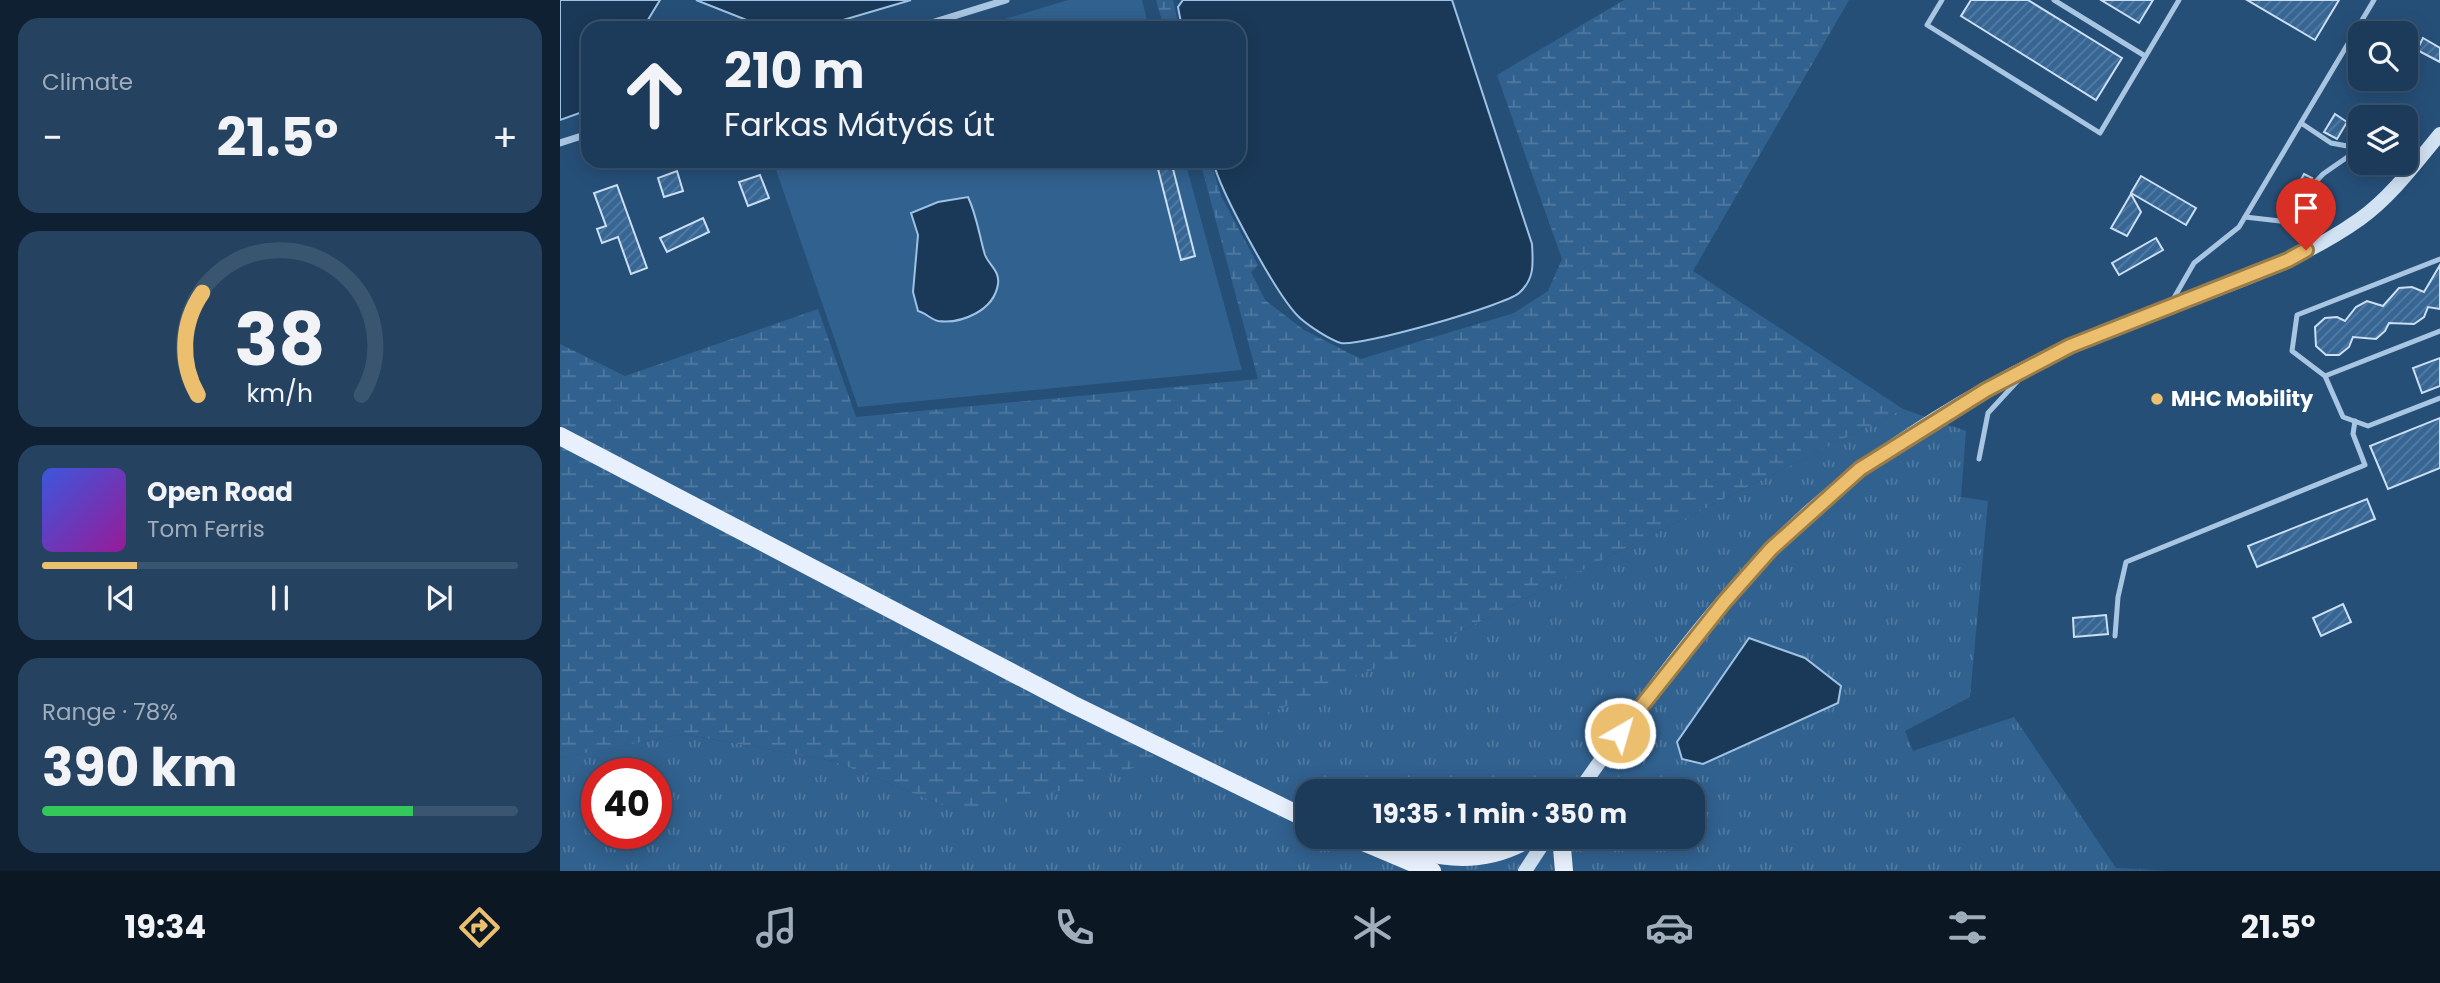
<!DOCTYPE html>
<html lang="en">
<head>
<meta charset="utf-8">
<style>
	:root { --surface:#1c3b5a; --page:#254260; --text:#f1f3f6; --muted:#a0adbb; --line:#3a5570; --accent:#ebbf6e }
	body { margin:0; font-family:Poppins,sans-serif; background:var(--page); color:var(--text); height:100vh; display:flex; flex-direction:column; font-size:26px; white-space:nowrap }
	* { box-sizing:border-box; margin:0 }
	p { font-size:23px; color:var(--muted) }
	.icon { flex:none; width:38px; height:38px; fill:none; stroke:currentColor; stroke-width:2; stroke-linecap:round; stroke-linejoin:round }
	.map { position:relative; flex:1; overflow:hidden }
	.panel { display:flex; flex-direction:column; gap:18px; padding:18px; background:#0f2032; width:560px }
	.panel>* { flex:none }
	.top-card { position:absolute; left:21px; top:21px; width:665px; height:147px; border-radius:21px; box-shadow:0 4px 18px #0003,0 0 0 2px var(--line); background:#1c3b5a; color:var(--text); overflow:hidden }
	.tools { position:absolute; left:1788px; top:21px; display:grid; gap:14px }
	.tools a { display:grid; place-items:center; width:70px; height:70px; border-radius:14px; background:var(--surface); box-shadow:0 4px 18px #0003,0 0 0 2px var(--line); font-size:35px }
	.speed { position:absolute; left:21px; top:758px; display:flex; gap:14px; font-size:35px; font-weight:700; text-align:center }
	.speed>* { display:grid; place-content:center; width:91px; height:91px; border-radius:50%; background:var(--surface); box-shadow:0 4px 18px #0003,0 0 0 2px var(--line); line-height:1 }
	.speed .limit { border:10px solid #d22; background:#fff; color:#111 }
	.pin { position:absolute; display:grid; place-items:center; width:60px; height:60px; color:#fff; margin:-72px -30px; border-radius:50% 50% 50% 0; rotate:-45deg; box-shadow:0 0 7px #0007 }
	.pin .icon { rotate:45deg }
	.me { position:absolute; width:77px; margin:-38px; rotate:38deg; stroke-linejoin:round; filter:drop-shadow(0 0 5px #0008) }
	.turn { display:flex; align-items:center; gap:24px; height:147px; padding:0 28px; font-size:32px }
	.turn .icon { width:91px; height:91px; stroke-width:2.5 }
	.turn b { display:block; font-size:49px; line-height:60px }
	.big { font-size:52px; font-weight:700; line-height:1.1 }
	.panel .tile { flex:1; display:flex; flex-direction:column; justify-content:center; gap:10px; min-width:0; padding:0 24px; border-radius:21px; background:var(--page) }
	.panel .dial { align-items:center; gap:0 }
	.dial svg { height:182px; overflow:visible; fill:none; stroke:var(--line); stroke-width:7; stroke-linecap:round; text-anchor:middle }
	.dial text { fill:var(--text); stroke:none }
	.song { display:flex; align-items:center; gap:21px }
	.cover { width:84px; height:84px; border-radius:10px; background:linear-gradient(135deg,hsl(230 70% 55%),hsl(300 70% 35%)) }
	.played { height:7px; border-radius:4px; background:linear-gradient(90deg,var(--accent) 20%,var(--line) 20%) }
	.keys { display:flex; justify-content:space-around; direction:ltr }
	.heat { display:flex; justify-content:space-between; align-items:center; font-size:38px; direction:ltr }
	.charge { height:10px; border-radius:5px; background:linear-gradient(90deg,#34c759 78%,var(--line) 0) }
	.trip { position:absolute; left:735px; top:779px; width:410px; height:70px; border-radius:21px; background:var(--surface); box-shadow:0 4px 18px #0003,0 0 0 2px var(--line); font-weight:700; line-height:70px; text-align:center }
	.tabs { display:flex; height:112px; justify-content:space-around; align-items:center; background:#0b1824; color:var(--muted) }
	.tabs .icon { width:49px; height:49px }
	.tabs .selected { color:var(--accent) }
	.tabs b { font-size:32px; color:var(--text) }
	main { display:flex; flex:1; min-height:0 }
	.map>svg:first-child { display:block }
</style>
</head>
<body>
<main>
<section class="panel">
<div class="tile"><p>Climate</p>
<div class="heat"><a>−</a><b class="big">21.5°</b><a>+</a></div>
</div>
<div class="tile dial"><svg viewBox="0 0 100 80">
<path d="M14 69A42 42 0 1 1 86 69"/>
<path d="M14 69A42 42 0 0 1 16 24" stroke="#ebbf6e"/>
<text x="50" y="56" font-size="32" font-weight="700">38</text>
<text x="50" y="72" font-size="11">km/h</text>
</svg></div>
<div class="tile">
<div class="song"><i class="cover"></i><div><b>Open Road</b><p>Tom Ferris</p></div></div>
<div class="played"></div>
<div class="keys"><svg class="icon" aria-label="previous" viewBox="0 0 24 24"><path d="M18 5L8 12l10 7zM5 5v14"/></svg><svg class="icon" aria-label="pause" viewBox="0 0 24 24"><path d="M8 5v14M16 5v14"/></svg><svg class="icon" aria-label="next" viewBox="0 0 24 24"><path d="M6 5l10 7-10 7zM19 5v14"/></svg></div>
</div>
<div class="tile"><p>Range · 78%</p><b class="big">390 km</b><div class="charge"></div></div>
</section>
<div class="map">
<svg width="1880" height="871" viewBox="0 0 1880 871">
	<defs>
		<pattern id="grass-tufts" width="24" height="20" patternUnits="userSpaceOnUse" patternTransform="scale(1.75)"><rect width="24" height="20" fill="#31618f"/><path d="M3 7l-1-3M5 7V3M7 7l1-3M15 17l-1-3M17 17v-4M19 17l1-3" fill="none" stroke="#5079a0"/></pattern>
		<pattern id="wetland-marsh" width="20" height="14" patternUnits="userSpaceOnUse" patternTransform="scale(1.75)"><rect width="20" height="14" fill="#31618f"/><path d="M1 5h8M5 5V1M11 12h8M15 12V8" fill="none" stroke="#5079a0"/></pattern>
		<pattern id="building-hatch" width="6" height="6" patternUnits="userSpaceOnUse" patternTransform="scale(1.75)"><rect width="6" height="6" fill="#376694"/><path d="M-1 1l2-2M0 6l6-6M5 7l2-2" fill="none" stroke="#557da4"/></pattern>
	</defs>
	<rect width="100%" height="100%" fill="#264f78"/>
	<path fill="url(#grass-tufts)" fill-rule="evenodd" d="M1343 409 1406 431 1401 497 1428 501 1410 697 1345 731 1353 751 1454 717 1556 868 1607 871H0V758L123 734 273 761 400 812 895 634ZM37 774H96V833H37ZM747 791H1132V836H747Z"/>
	<g fill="url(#wetland-marsh)">
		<polygon points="596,0 613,0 619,28 604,28"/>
		<polygon points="1064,0 1289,0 1133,271 1343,409 895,634 675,728 532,784 400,812 273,761 123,734 0,758 0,344 65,376 258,309 296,417 698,379 640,161 651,161 661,196 698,265 691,272 705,300 744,330 801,359 954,313 988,291 1002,259 937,75"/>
	</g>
	<g fill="#31618f">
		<polygon points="508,0 582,0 589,28 415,28"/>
		<polygon points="213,161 625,161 682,370 298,407"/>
	</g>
	<g fill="#1a3958" stroke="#9dc2e3" stroke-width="2">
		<polygon points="0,0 100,0 83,28 28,28 28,110 0,120"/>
		<polygon points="136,0 351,0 256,28 207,28"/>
		<path d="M623 0H892L972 244C973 263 975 279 959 293 946 305 800 347 781 343 770 340 749 326 740 318 718 298 660 191 653 161H679V28H622L618 7Z"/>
		<path d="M408 197C417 216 419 235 425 255 429 265 440 271 438 284 434 311 401 324 378 321 370 319 366 313 358 311L353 292 358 235 351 213 378 202Z"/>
		<polygon points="1189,638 1245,658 1281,686 1278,703 1143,764 1122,759 1117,742"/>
	</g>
	<g fill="url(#building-hatch)" stroke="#cbdff2" stroke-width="2">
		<polygon points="1411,0 1468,0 1562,58 1536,100 1401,16"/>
		<polygon points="1541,0 1593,0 1579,23"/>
		<polygon points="1687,0 1779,0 1755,40"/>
		<polygon points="1863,38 1880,48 1880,62 1857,50"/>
		<polygon points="1775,114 1787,122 1777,139 1764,132"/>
		<polygon points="596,161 611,161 635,256 621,260"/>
		<polygon points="117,171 123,191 104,197 98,178"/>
		<polygon points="1744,174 1752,178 1731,201 1730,200"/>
		<polygon points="200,175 209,198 188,206 179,182"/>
		<polygon points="1581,176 1636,208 1626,225 1571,193"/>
		<polygon points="57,185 87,268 71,274 58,237 42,243 37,229 46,226 34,193"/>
		<polygon points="1760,185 1747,209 1741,206"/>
		<polygon points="1571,194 1581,212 1567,236 1551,228"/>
		<polygon points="143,218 149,232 107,252 100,238"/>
		<polygon points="1596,238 1603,250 1559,275 1552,263"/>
		<polygon points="1880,265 1880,309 1868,307 1864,317 1854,324 1829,323 1825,331 1816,339 1793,337 1789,347 1779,355 1766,355 1756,346 1755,327 1765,318 1777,317 1785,321 1796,307 1807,301 1823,306 1839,288 1852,287 1864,292"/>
		<polygon points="1880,358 1880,386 1862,393 1853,368"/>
		<polygon points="1880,418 1880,468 1828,489 1810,446"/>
		<polygon points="1807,499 1815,519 1697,567 1688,546"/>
		<polygon points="1783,604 1791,622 1761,636 1753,618"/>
		<polygon points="1546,615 1548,634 1514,637 1513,618"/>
	</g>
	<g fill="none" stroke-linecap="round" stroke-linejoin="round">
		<g stroke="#a8c6e2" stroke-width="5">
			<polyline points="1382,0 1367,25 1540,133 1619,0"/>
			<polyline points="1494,0 1585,56"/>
			<polyline points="1741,123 1771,143 1798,148"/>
			<polyline points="1830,163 1846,170"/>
			<polyline points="1685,217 1720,221 1763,174 1799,149"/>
			<polyline points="1880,259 1737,315 1732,351 1765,376 1783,417 1808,426 1880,398"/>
			<polyline points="1611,303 1634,263 1679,227 1814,0"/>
			<polyline points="1765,376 1880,331"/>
			<polyline points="1419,459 1428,413 1463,375"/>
			<polyline points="1555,636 1558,597 1566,562 1805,465 1793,434 1795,421"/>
		</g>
		<g stroke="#a8c6e2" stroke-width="7">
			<polyline points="355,28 446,0"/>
			<polyline points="0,143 28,134"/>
		</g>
		<g stroke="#d1e2f3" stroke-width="14">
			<path d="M1019 791C1085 697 1166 585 1252 509 1324 446 1423 385 1510 346 1605 303 1714 280 1800 219 1831 197 1856 163 1880 134"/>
			<polyline points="965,871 988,836"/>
		</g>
		<g stroke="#e7f0fc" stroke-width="18">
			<polyline points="0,436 512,704 747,819"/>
			<polyline points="789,836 872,871"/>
			<path d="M808 836C869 856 918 871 973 836"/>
			<polyline points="1001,836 1004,871"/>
		</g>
	</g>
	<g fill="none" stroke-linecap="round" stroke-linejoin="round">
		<g stroke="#997c48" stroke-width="18">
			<polyline id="route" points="1060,733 1165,601 1211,549 1300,469 1426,390 1510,346 1728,260 1746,250"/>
		</g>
		<use href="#route" stroke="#ebbf6e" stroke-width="12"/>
	</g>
	<circle fill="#ebbf6e" stroke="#264f78" stroke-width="2.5" cx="1597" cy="399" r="7"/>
	<g text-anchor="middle" stroke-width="7" stroke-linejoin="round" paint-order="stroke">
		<g font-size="21" font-weight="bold" fill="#fff" stroke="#264f78" text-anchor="start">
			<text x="1611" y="406">MHC Mobility</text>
		</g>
	</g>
</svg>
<div class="tools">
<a><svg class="icon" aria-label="search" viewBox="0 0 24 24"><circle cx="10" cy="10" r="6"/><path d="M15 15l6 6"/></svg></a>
<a><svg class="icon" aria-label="layers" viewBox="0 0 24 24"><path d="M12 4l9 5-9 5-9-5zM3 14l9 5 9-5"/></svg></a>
</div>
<div class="speed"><div class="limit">40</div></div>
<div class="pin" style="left:1746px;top:250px;background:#d93025"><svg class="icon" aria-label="arrive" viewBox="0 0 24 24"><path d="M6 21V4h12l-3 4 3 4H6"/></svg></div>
<svg class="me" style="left:1060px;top:733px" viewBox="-20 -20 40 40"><circle r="17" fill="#ebbf6e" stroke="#fff" stroke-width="3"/><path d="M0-11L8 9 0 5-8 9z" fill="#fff"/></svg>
<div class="trip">19:35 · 1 min · 350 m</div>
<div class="top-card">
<div class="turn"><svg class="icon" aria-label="ahead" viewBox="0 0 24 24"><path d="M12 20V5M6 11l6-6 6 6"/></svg><div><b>210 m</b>Farkas Mátyás út</div></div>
</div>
</div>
</main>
<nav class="tabs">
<b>19:34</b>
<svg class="icon selected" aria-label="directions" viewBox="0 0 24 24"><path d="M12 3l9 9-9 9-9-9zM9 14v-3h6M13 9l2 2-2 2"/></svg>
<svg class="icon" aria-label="music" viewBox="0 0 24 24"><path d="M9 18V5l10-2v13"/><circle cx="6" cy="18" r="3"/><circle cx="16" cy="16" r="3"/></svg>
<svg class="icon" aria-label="phone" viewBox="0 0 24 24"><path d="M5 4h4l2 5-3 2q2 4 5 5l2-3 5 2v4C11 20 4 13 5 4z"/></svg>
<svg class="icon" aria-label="climate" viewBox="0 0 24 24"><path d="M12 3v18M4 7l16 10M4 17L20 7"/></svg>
<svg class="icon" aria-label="car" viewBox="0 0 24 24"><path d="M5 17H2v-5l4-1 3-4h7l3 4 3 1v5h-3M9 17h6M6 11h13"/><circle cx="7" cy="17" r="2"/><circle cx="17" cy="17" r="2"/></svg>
<svg class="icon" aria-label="filters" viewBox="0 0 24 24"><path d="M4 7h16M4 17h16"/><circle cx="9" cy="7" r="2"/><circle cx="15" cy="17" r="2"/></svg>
<b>21.5°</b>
</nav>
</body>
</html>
